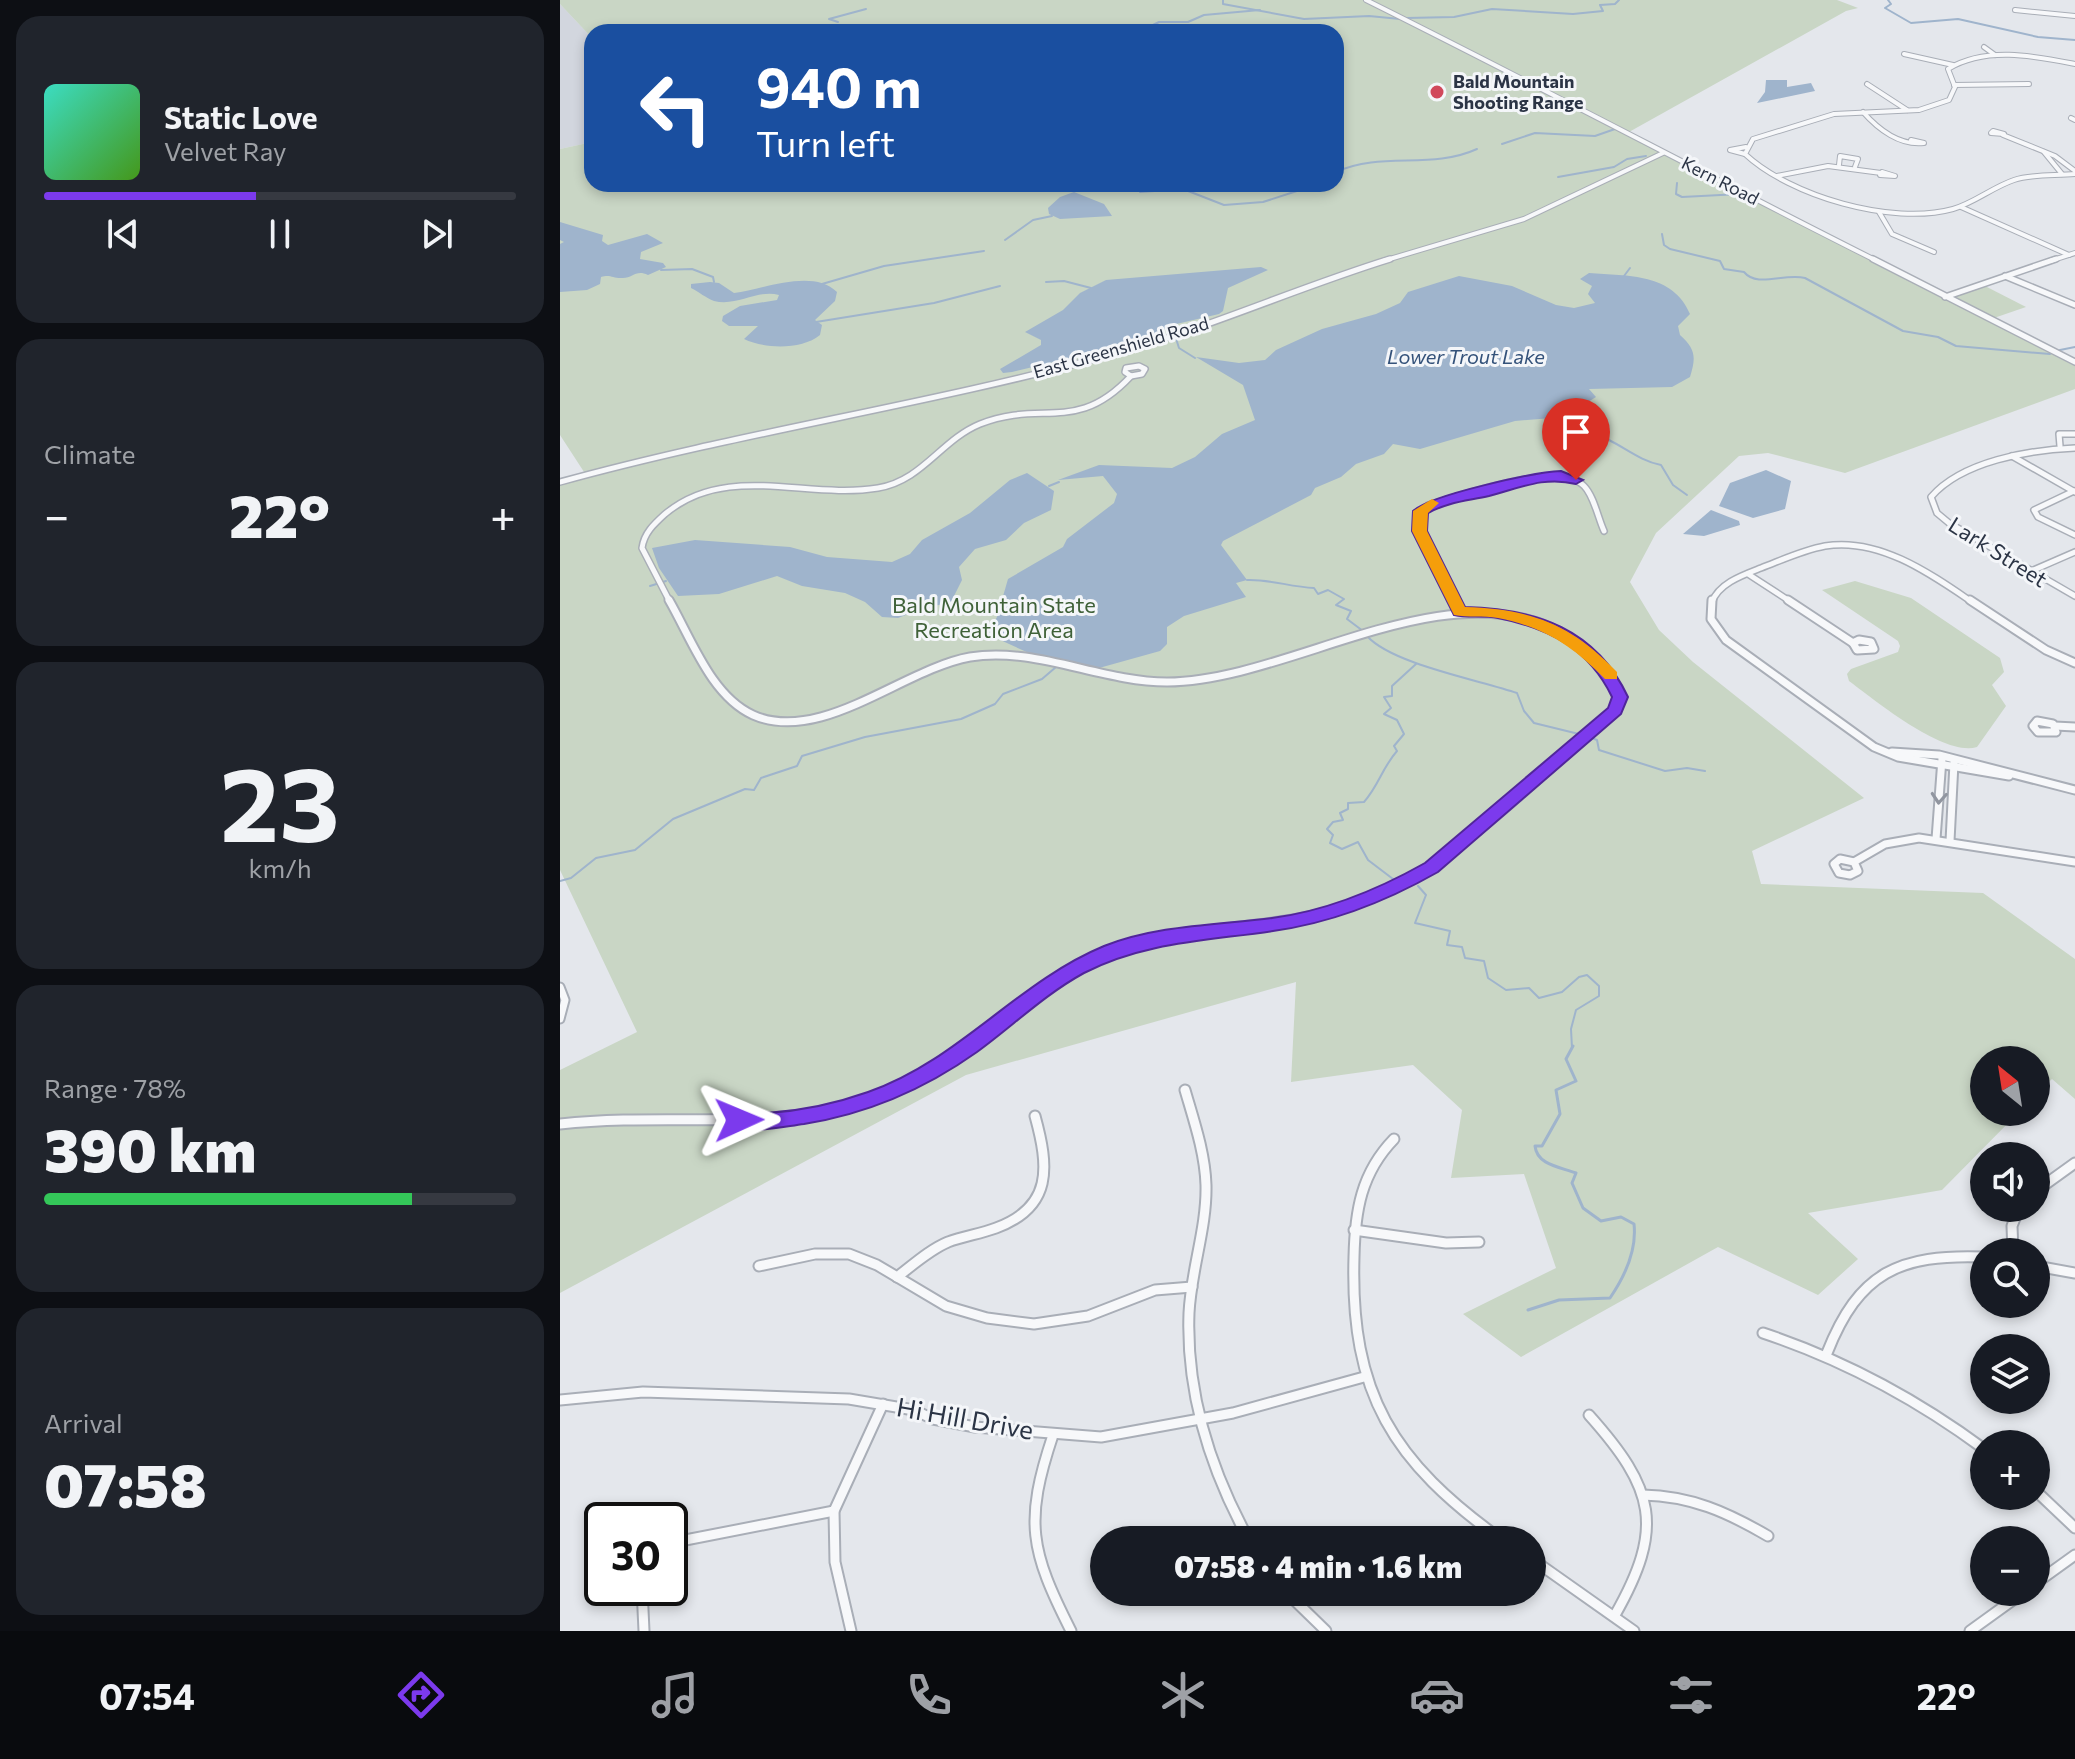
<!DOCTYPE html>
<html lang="en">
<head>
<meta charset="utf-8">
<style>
	:root { --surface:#171b24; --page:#20242c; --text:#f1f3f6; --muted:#9ea1a6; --line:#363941; --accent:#7c3aed }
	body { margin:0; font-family:Commissioner,sans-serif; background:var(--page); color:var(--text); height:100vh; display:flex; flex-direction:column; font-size:30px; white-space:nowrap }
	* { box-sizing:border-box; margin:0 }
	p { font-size:26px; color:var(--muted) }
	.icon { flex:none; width:44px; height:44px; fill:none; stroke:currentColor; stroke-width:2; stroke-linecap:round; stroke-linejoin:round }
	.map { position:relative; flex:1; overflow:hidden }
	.drawer { display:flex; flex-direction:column; gap:16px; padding:16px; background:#0d0f14; width:560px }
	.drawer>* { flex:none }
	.hud { position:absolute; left:24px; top:24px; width:760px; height:168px; border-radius:24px; box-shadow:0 4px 12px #0003; background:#1a4fa0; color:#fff; overflow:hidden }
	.needle { width:52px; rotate:330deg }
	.buttons { position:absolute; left:1410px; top:1046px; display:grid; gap:16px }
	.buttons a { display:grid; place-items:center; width:80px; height:80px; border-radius:50%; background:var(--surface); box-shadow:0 4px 12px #0003; font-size:40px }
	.speed { position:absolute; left:24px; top:1502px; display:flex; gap:16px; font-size:40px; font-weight:700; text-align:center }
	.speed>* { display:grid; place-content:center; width:104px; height:104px; border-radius:50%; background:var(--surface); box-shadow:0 4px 12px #0003; line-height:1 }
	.speed .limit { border:4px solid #111; border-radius:12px; background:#fff; color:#111 }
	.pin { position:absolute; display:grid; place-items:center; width:68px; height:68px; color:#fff; margin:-82px -34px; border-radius:50% 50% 50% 0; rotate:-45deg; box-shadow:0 0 8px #0007 }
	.pin .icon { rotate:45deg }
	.me { position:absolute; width:88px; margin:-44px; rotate:89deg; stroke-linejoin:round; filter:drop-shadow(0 0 6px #0008) }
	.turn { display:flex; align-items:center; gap:28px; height:168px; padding:0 40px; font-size:36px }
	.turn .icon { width:104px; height:104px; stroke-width:2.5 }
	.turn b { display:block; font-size:56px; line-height:68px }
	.big { font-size:60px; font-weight:800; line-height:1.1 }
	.drawer .card { flex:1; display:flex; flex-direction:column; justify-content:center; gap:12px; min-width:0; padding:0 28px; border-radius:24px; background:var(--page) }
	.drawer .dial { align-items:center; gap:0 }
	.dial b { font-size:104px; line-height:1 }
	.song { display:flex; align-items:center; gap:24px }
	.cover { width:96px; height:96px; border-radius:12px; background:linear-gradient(135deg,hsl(170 70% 55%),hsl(100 70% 35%)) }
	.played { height:8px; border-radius:4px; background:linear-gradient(90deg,var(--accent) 45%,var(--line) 45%) }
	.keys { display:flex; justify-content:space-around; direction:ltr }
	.heat { display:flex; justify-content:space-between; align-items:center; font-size:44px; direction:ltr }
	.charge { height:12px; border-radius:6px; background:linear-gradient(90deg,#34c759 78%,var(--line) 0) }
	.trip { position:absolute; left:530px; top:1526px; width:456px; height:80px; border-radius:40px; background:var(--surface); box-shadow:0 4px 12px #0003; font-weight:800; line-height:80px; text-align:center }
	.dock { display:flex; height:128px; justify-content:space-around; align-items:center; background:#090b0e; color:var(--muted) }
	.dock .icon { width:56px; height:56px }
	.dock .on { color:var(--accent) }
	.dock b { font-size:36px; color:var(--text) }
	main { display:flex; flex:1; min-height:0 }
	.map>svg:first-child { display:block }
</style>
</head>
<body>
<main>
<section class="drawer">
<div class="card">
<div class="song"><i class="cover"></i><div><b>Static Love</b><p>Velvet Ray</p></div></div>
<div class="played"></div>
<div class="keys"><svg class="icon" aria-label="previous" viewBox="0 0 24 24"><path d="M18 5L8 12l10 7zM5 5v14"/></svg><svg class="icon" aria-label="pause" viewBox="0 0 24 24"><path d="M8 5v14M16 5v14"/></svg><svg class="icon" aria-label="next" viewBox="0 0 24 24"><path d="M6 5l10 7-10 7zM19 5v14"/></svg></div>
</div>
<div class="card"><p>Climate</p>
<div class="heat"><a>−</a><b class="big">22°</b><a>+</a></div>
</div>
<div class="card dial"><b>23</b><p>km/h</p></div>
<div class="card"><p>Range · 78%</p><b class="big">390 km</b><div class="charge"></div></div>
<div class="card"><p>Arrival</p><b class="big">07:58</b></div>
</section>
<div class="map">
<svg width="1515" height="1631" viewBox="0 0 1515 1631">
	<rect width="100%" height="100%" fill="#e4e7ec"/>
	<polygon fill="#d2d6de" points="0,4 32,38 32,142 0,149"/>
	<g fill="#c9d6c5">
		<polygon points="0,0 1277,0 1298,8 1286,11 1069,132 1515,366 1515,389 1285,473 1208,453 1179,456 1096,533 1070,582 1099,630 1133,662 1304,798 1192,851 1201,884 1423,893 1515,959 1515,1099 1492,1079 1476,1094 1476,1060 1424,1060 1424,1112 1459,1112 1382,1190 1248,1213 1298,1259 1258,1295 1158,1247 961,1357 903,1314 996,1268 964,1174 891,1178 902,1110 853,1065 731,1082 736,982 406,1075 0,1293 0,1070 77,1032 0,870 0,485 26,475 0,435 0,149 32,142 32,184 776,184 776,32 32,32 32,38 0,4"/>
		<polygon points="1425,286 1466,307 1431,319 1390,298"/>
		<path d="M1295 581 1351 598 1440 658 1444 672 1432 685 1446 706 1417 747C1384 757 1316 701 1289 681L1287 674 1291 669 1338 652 1340 646 1338 641 1262 590Z"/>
	</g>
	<g fill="#9fb4cc">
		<polygon points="1206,80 1227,80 1227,87 1251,83 1255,91 1197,103 1205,92"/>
		<polygon points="514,192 544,204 552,216 500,219 489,214 488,208 500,197"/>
		<path d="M0 222 43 235 42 241 48 245 87 234 103 243 81 252 80 259 103 263 106 267 88 275C75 269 73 279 61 278 52 278 50 274 41 277L40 284 27 290 0 292V244L4 242 0 240Z"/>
		<polygon points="701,267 708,270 668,288 663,311 659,314 612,325 578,342 452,372 443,373 440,369 481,345 481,340 465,332 503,310 520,293 546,280"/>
		<path d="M1029 273C1068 276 1113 273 1130 314L1118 326 1120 335C1136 349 1136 358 1130 377L1112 387 1029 389 1036 397 1004 417 955 421 860 449 833 444 824 454 796 464 781 477 755 488 751 495 663 541 661 545 687 580 676 583 686 597 624 616 607 627V644L600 651 539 668 471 654 427 634 437 617 448 579 503 547 507 539 554 503 557 494 543 476 498 480 539 465 612 468 635 457 662 434 695 420 683 385 636 357 679 363 705 360 716 350 762 329 816 314 840 303 848 292 899 276 952 286 996 305 1014 308 1035 303 1028 294 1032 286 1020 279Z"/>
		<path d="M150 282 159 283 174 293C204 289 253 268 277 292L275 301 255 320 262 325 260 335C242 350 204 349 184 339L198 326H169L162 321 163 316 180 306 217 300 219 295C197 289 177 307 154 301 146 298 139 292 131 288V284Z"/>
		<polygon points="1206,470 1231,481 1225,509 1193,518 1159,506 1170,483"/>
		<polygon points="467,473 494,491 491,510 464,523 446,540 415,549 399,567 402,580 390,604 369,606 338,618 322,617 305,602 285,593 242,586 217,576 159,594 118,596 99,568 92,548 135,540 230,547 267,557 332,562 350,554 362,540 410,513 450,480"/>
		<polygon points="1151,510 1179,521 1180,525 1144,536 1123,534"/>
	</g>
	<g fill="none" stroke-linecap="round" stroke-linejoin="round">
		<g stroke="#9fb4cc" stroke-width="2">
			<polyline points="663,0 663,4 744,19 809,16 840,19"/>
			<polyline points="1328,0 1331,4 1325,8 1351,23 1398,19 1478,37 1515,40"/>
			<polyline points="846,18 894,17 932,9 1013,14 1043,11 1040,5 1055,4 1059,0"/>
			<polyline points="278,22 269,19 306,9"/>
			<polyline points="587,28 599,22 628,22 644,15 700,10"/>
			<polyline points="942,144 975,133 1035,136 1055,129"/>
			<path d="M776 172C822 151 871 170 917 149"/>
			<polyline points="998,177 1054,167 1067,159 1086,156"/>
			<polyline points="1117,183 1116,194 1122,197 1180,194"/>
			<polyline points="580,192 623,189 664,205 703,202 740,190 737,184"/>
			<path d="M1102 234 1104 245 1110 249 1160 261 1164 269 1184 272C1197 288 1224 273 1245 278L1343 331 1378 337 1396 346 1490 354"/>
			<polyline points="445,240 473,220 492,216"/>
			<polyline points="101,270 132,269 153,277 154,282"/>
			<polyline points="1064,276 1070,268"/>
			<polyline points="486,282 504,281 531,288"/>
			<polyline points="262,284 324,266 424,251"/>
			<polyline points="256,322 374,303 440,286"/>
			<polyline points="612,326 619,348 635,358"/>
			<polyline points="1500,350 1515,347"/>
			<path d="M995 418C1013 428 1031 432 1049 440 1067 449 1081 461 1101 465L1113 485 1127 495"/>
			<polyline points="489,486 499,482"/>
			<path d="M687 580C710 579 730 587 754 588L758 594 768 590 784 599 776 605 791 611 787 619 803 631"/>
			<polyline points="90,586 106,581"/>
			<path d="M807 636C832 664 919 680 957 693L964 711 974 723 1023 735"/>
			<polyline points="1029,737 1037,740 1039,750 1105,771 1127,768 1145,771"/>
			<path d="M833 879 808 860 798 842 782 849 770 843 773 835 767 829 773 822 783 820 780 813 788 809V803L804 802C819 785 822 768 837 751L834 746 844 734 837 720 824 714 831 708 824 697 832 696V686L856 664"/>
			<polyline points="0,881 11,878 36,858 75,850 113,819 185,789 194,790 201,778 237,766 242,756 305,737 401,719 435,704 443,694 482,679 496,667"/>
			<polyline points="858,886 866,895 855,923 890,931 887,945 902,947 905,958 924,961 928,978 946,990 969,988 979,998 1002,992 1019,977 1027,975 1039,986 1039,996 1016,1010 1011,1029 1012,1048"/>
		</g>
		<path stroke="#9fb4cc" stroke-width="3" d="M968 1310 999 1300 1050 1298C1065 1276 1077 1251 1074 1224L1061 1217 1041 1221 1023 1208 1012 1183 1016 1173C1000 1167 977 1165 975 1146H982L1000 1114 996 1090 1016 1081 1006 1059 1013 1046"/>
		<g stroke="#a9aeb7" stroke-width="6">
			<g id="minor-far3">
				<path d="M806 0C977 85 1146 175 1317 261"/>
				<polyline points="1455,10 1515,16"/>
				<polyline points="1424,47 1435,55"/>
				<polyline points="1344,54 1393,65"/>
				<path d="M1515 64C1474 56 1426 46 1388 69L1395 87 1389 100 1359 110 1274 114 1193 139 1185 154C1230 196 1332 226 1393 209 1414 203 1433 187 1454 180 1472 174 1496 176 1515 174"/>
				<polyline points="1307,84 1347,110"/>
				<polyline points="1394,85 1469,84"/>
				<path d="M1303 112C1318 129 1340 146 1364 143L1351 140"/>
				<polyline points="1511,118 1515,120"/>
				<polygon points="1433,131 1444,134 1431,133"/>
				<polyline points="1443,135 1495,156 1515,171"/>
				<polyline points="1484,152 1502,174"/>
				<polyline points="1185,154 1170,150 1186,147"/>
				<polyline points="1279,165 1280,156 1298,159 1295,167"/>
				<polygon points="1322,172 1335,176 1320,175"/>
				<polyline points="1217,176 1268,166 1321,173"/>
				<polyline points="1401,207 1509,255"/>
				<polyline points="1319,212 1332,234 1374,252"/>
				<polyline points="823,261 964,219 1103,153"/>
				<polyline points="1490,261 1515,253"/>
			</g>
		</g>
		<g stroke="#a9aeb7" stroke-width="8">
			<g id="minor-far2">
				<polyline points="1313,259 1515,362"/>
				<polyline points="1445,276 1515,305"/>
				<polyline points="1385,297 1496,259"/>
				<polygon points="579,366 585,369 582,374 571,376 565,372 566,368"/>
				<polyline points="1500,446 1499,434 1515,434"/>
				<path d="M1515 448C1469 450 1402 461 1371 497L1377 513 1389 523 1515 596"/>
				<polyline points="1452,456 1515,492"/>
				<path d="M0 482C181 432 368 405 549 355 644 330 736 288 830 259"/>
				<polyline points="1514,491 1474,510 1478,517 1515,535"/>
				<polyline points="1469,572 1515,552"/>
				<polyline points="1188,574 1231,602"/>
				<path d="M110 602 82 548C84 533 94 524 105 514 167 462 246 500 318 488 362 481 381 440 420 424 482 399 516 435 571 376"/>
				<path d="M895 602 859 531 861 511 868 505C901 496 998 460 1024 486 1034 496 1038 518 1044 531"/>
				<path d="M1152 602C1159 583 1183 575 1201 568 1222 560 1243 550 1265 546 1319 537 1371 574 1412 602"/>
			</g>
		</g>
		<g stroke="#a9aeb7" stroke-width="11">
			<g id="minor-far1">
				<path d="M109 600C131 638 151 696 193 715 261 745 343 669 410 657 475 646 541 682 607 682 726 681 874 576 990 627 1002 632 1014 643 1025 650 1046 664 1062 684 1055 710 979 776 905 857 811 897 728 933 636 920 551 951 496 971 452 1013 406 1048"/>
				<polyline points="894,600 899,611"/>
				<polyline points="1152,600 1151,619 1166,640 1314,747 1338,757 1449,776"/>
				<polyline points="1228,600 1293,643"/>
				<polyline points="1410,600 1486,650 1515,663"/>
				<polygon points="1299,640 1311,642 1314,649 1297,650 1293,643"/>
				<polygon points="1477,721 1493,724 1496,732 1478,732 1473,726"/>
				<polyline points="1495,726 1515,727"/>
				<polyline points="1332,752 1379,755 1515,790"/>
				<polyline points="1376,839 1382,759"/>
				<polyline points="1390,841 1394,763"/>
				<polygon points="1280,859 1294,862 1298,871 1290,875 1279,873 1274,864"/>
				<polyline points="1294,862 1325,844 1359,838 1515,862"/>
				<polyline points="0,987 5,1000 0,1019"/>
			</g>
		</g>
		<g stroke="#a9aeb7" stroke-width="13">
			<g id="minor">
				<path d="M625 1090C634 1121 645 1153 646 1185 647 1228 631 1270 629 1313 626 1394 650 1469 689 1540"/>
				<path d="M0 1124C153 1108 274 1150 409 1046"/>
				<path d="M834 1139C801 1173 795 1211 794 1257 790 1394 833 1462 942 1540"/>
				<polyline points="1476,1191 1515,1163"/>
				<polyline points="794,1230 886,1243 919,1242"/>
				<polyline points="1453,1252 1452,1226 1459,1208"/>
				<polyline points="199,1266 255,1254 289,1254 317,1265 386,1306 427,1318 474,1324 528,1316 595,1290 632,1287"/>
				<polyline points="1476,1266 1515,1273"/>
				<path d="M337 1277C353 1265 369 1250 388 1242 404 1236 420 1234 436 1228 493 1207 489 1167 475 1116"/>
				<path d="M1203 1333C1284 1360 1355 1398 1424 1449"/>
				<path d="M1267 1353C1299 1272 1339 1254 1424 1257"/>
				<polyline points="0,1400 83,1392 289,1399 354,1410 373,1419 415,1427 541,1437 673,1413 804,1377"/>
				<path d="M1029 1415C1095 1489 1105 1527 1055 1615"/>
				<path d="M493 1435C464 1522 470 1550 511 1631"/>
				<polyline points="1476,1491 1515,1528"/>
				<path d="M1083 1495C1131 1496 1167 1512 1208 1536"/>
				<polyline points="110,1543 274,1511"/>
				<polyline points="972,1559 1074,1631"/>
				<polyline points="1476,1583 1515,1555"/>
				<polyline points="82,1588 84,1631"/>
				<polyline points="726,1592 766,1631"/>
				<polyline points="291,1631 275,1562 274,1511 323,1404"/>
				<polyline points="1410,1631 1464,1592"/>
			</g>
		</g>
		<use href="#minor-far3" stroke="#f7f8fa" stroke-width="4"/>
		<use href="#minor-far2" stroke="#f7f8fa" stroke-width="5"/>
		<use href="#minor-far1" stroke="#f7f8fa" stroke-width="7"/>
		<use href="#minor" stroke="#f7f8fa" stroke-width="9"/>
	</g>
	<defs><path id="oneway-chevron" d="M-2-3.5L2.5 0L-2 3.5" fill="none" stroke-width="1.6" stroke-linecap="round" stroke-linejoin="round" transform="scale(2)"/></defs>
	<use stroke="#9196a0" href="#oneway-chevron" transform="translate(1379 798) rotate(94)"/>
	<path fill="#7c3aed" stroke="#51269a" stroke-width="2" d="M1001 471 1023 480 1016 484C984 476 960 488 929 496 907 501 888 502 868 513L867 531 905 607C977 609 1036 629 1068 697L1061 714 878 872C827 901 772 923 713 931 646 941 585 942 524 973 484 995 454 1025 417 1052 365 1089 307 1114 244 1124 221 1127 195 1134 172 1126L169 1120C172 1115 170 1115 177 1113 187 1111 197 1113 207 1113 240 1111 277 1103 308 1092 398 1061 457 982 544 946 597 925 656 925 712 918 766 911 817 890 865 863L1048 708 1052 697C1029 649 989 628 938 618 923 615 908 618 894 615L852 531 853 511C870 495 975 472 1001 471Z"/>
	<path fill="#f59e0b" d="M872 499 879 503 868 513 867 531 905 607C971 609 1011 624 1057 672V679H1045C1013 646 984 627 938 618 923 615 908 618 894 615L852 531 853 511Z"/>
	<circle fill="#d1495b" stroke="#f4f6f9" stroke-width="3" cx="877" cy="92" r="8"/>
	<g text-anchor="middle" stroke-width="6" stroke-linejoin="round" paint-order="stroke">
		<g font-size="18" font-weight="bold" fill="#2b3445" stroke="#f4f6f9" text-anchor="start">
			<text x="893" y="88">Bald Mountain<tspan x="893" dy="21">Shooting Range</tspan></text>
		</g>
		<g font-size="18" fill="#2b3445" stroke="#f4f6f9">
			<text transform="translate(1160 181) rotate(27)" y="6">Kern Road</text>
			<text transform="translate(561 348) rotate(-16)" y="6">East Greenshield Road</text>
		</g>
		<g font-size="20" font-style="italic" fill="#34527a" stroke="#f4f6f9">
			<text x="906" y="364">Lower Trout Lake</text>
		</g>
		<g font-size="22" fill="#2b3445" stroke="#f4f6f9">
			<text transform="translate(1438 552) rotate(32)" y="8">Lark Street</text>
		</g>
		<g font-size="22" fill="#3f6138" stroke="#f4f6f9">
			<text x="434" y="613">Bald Mountain State<tspan x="434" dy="25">Recreation Area</tspan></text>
		</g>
		<g font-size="26" fill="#2b3445" stroke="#f4f6f9">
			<text transform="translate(405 1419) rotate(10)" y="9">Hi Hill Drive</text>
		</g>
	</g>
</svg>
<div class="buttons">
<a><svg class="needle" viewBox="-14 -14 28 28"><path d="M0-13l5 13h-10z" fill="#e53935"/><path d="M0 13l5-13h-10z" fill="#9ea1a6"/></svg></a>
<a><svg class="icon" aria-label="sound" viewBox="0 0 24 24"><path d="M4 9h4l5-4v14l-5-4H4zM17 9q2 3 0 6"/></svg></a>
<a><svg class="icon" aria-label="search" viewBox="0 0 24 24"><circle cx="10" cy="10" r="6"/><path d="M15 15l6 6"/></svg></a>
<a><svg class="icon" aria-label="layers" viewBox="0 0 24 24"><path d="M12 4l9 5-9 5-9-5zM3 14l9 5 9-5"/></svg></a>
<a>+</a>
<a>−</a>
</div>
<div class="speed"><div class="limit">30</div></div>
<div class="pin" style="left:1016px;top:480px;background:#d93025"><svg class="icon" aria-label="arrive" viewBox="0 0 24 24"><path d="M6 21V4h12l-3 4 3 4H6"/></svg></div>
<svg class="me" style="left:179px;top:1120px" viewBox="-20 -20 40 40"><path d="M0-17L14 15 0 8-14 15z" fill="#7c3aed" stroke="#fff" stroke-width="4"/></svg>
<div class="trip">07:58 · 4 min · 1.6 km</div>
<div class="hud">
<div class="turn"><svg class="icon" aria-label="left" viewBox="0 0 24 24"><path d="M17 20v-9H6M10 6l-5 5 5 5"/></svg><div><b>940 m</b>Turn left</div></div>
</div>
</div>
</main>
<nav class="dock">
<b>07:54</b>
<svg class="icon on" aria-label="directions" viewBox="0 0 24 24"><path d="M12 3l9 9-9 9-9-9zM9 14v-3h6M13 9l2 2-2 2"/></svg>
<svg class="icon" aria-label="music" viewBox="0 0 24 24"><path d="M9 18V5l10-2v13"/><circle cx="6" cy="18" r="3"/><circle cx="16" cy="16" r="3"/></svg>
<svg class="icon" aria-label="phone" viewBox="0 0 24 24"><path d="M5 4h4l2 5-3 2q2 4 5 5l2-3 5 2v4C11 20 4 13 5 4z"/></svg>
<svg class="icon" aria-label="climate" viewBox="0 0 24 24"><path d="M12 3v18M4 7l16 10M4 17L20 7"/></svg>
<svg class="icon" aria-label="car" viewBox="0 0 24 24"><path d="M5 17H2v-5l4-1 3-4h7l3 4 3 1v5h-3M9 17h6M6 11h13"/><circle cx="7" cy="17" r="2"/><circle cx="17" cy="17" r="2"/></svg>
<svg class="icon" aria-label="filters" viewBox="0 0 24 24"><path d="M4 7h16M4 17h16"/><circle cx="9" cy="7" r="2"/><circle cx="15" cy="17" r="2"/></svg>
<b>22°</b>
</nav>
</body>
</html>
